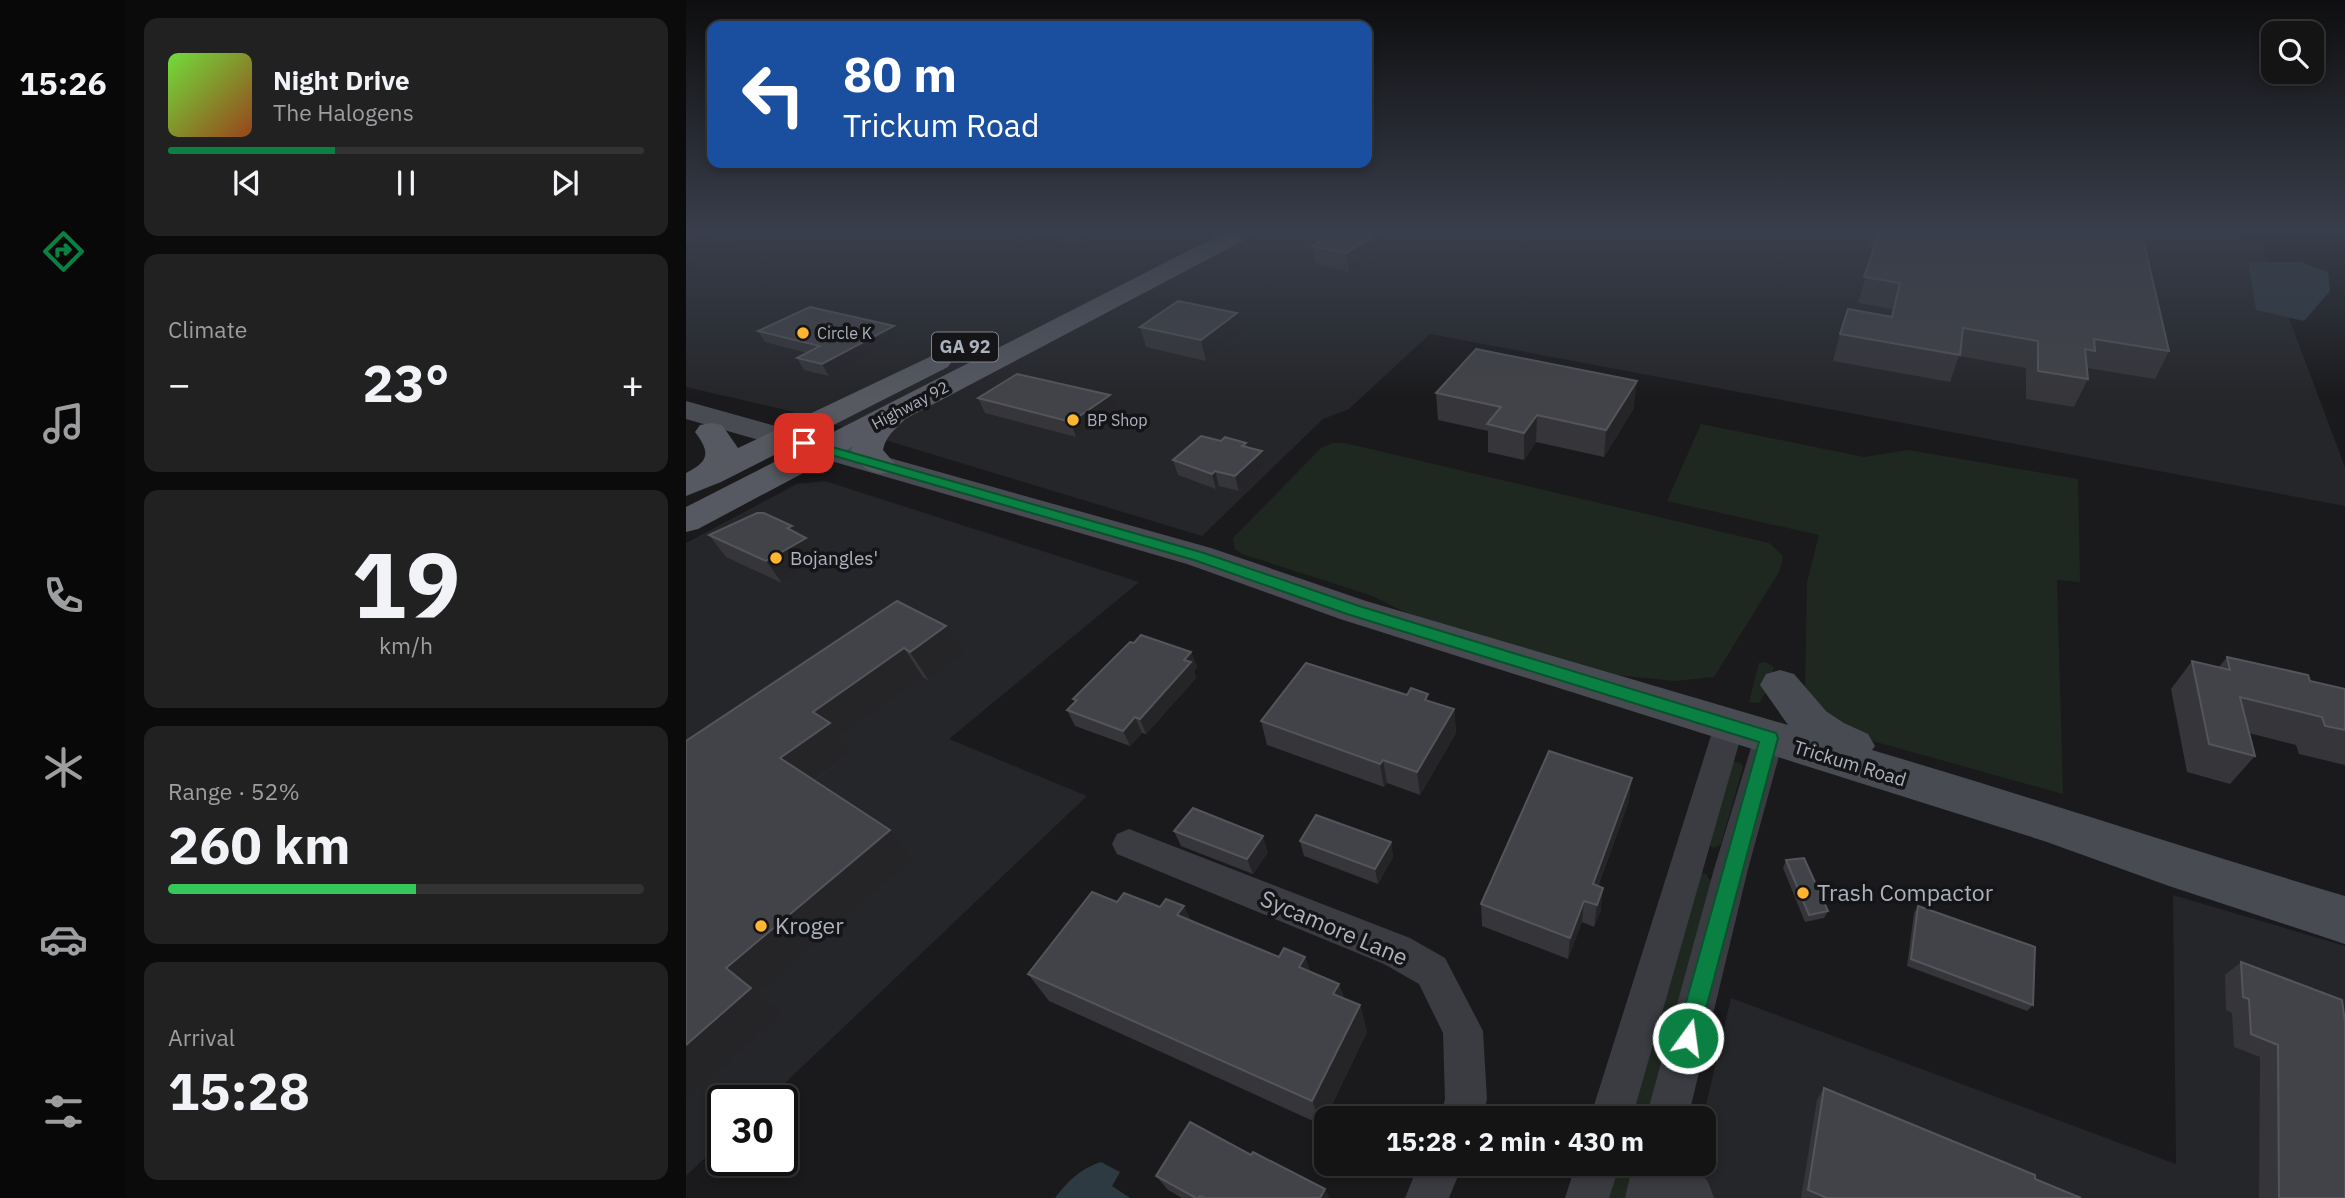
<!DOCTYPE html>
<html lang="en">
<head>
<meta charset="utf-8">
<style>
	:root { --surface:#141415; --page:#212122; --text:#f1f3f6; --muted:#9d9ea0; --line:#333334; --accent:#0b8043 }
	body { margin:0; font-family:"IBM Plex Sans",sans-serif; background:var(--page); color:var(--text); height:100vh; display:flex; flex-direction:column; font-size:26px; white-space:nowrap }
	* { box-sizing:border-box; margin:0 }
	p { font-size:23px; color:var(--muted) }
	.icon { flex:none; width:38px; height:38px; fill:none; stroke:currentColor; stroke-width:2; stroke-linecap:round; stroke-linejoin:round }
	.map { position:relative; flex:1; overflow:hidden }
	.details { display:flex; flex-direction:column; gap:18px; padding:18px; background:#0b0b0c; width:560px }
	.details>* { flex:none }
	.hud { position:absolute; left:21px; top:21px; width:665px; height:147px; border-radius:14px; box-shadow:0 4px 10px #0003,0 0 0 2px var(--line); background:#1a4fa0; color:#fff; overflow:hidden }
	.buttons { position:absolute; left:1575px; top:21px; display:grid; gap:14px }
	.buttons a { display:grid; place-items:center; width:63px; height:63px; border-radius:14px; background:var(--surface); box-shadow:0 4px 10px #0003,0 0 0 2px var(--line); font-size:35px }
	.speed { position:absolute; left:21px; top:1085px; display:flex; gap:14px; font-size:35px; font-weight:700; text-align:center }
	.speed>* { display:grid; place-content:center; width:91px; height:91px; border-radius:50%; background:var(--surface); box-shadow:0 4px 10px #0003,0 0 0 2px var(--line); line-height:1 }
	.speed .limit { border:4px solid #111; border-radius:10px; background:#fff; color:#111 }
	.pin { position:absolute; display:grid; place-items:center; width:60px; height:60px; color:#fff; margin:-30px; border-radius:14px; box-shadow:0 4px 10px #0006 }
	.me { position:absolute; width:77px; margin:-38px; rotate:14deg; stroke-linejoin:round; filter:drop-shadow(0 0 5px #0008) }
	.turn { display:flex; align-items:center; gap:24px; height:147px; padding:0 21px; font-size:32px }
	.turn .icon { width:91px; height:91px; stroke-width:2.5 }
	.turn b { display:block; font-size:49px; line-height:60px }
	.big { font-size:52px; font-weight:800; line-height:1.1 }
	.details .card { flex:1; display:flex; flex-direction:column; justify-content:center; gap:10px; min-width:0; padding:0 24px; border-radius:14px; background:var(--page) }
	.details .dial { align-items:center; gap:0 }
	.dial b { font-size:91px; line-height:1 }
	.song { display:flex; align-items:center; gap:21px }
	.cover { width:84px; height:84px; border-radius:10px; background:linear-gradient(135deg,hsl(100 70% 55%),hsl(20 70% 35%)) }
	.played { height:7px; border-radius:4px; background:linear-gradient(90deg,var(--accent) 35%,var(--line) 35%) }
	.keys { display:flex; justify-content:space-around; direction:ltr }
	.heat { display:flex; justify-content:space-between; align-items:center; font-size:38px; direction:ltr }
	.charge { height:10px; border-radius:5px; background:linear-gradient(90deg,#34c759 52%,var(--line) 0) }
	.trip { position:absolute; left:628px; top:1106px; width:402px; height:70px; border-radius:14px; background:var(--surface); box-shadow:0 4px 10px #0003,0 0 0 2px var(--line); font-weight:800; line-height:70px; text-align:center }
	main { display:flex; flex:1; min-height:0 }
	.dock { display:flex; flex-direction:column; width:126px; justify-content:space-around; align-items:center; background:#080808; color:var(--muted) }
	.dock .icon { width:49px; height:49px }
	.dock .selected { color:var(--accent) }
	.dock b { font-size:32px; color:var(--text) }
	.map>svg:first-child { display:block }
</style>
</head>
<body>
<main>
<nav class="dock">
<b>15:26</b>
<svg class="icon selected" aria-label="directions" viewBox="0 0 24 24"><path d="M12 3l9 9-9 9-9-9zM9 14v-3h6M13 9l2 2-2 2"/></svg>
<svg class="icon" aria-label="music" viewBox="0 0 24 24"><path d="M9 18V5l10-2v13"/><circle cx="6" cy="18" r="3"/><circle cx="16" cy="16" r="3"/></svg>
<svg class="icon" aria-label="phone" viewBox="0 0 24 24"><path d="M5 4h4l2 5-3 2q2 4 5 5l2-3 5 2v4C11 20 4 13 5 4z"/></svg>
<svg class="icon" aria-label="climate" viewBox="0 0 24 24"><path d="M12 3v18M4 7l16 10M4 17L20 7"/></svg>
<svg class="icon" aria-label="car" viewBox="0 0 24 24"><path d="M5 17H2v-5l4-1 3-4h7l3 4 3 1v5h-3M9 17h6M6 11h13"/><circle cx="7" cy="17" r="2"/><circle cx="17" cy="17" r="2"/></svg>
<svg class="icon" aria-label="filters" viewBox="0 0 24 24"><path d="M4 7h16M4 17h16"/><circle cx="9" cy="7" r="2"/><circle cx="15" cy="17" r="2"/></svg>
</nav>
<section class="details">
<div class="card">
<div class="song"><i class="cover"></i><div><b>Night Drive</b><p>The Halogens</p></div></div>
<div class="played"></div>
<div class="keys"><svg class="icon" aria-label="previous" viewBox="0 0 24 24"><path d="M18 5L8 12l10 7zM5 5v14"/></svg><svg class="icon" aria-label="pause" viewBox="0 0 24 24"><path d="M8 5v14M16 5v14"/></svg><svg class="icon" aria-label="next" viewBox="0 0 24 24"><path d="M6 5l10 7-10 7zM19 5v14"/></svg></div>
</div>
<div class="card"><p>Climate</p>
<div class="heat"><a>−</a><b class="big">23°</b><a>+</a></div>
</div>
<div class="card dial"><b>19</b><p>km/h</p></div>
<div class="card"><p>Range · 52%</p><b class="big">260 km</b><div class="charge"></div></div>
<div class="card"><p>Arrival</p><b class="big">15:28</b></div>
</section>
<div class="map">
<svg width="1659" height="1198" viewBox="0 0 1659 1198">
	<rect width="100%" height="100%" fill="#1a1a1c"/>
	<g fill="#252629">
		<polygon points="0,230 1492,230 1574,241 1659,467 1659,506 744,334 663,409 637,419 516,536 100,410 0,387"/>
		<polygon points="139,481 453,582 263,739 401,796 80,1101 37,1101 37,1141 0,1176 0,543 111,484"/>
		<polygon points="1487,895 1659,946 1659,1198 999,1198 1007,1164 1018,1164 1017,1118 1045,998 1490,1164"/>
	</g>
	<g fill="#1f2820">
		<polygon points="1015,424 1178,457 1222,450 1392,479 1394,582 1371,580 1377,794 1183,740 1119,696 1121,583 1133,535 981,501"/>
		<polygon points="647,443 659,443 1083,543 1097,556 1093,572 1028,677 988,681 931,675 723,614 684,595 556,554 549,549 547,538 635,448"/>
		<polygon points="1079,662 1088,667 1082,688 1073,703 1063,702 1073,663"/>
		<polygon points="1046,761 1055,763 1057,767 1035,844 1028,848 1021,844"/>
		<polygon points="1015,873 1020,874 1025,882 1024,892 964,1118 941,1118 1010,875"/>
		<polygon points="928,1164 952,1164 943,1198 918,1198"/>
	</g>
	<g fill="#2e3a42">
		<polygon points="1562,262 1615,262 1642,272 1644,291 1618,321 1570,310"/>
		<path d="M415 1162 434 1172 426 1186 444 1198H369C383 1180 394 1169 415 1162Z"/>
	</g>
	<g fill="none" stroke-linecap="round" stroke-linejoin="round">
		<g fill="#3a3c42" fill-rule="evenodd">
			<polygon points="1043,714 1054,718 1058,726 946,1118 904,1118 1028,726 1032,718"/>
			<polygon points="1083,726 1094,729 1098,738 1062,869 1002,1118 960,1118 1028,869 1068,738 1072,729"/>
			<polygon points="443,829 724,938 759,958 797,1031 801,1100 795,1118 753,1118 759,1100 757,1033 733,984 698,964 431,854 426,844 431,834"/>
			<polygon points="733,1164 777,1164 763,1198 719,1198"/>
			<polygon points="890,1164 934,1164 923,1198 879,1198"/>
			<polygon points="947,1164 1008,1164 1022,1182 1028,1198 939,1198"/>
		</g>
		<path fill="#484b52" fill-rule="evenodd" d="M0 401 525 548 680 601 1102 725 1074 685 1080 674 1094 670 1108 674 1140 711 1158 723 1182 734 1189 746 1186 750C1345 797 1501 849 1659 896V944L1483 886 1358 841 654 619 501 564 0 419Z"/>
		<g fill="#565961" fill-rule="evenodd">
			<path d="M543 230H571L568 235 219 419C209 430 200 435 197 450L210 465 205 472C186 477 176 468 165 452L166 447 12 529 0 532V507Z"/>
			<path d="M252 353 262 355 266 361 262 367 35 482 0 496V473C24 461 24 452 9 432L14 425 25 423 36 425 52 448Z"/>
		</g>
	</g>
	<g fill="#36363a">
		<polygon points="344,230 420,230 389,244 345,232"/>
		<polygon points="1187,230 1455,230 1483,351 1469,379 1401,368 1402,379 1388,407 1340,399 1340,368 1273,356 1264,382 1147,361 1154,334 1205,316 1206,309 1172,303 1188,248 1183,247"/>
		<polygon points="693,244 690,247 691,254 663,272 629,264 626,246"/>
		<polygon points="454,327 556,334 520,361 460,347"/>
		<polygon points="72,331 213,338 143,376 118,370 111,358 121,353 79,342"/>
		<polygon points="750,393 948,408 918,457 850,442 838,460 802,452 802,431 752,420"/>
		<polygon points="292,398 429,409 390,437 299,413"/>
		<polygon points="535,441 560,443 561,447 579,466 553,491 533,486 530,489 492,475 487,460"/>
		<polygon points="111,533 120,538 135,559 96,583 40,557 23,535"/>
		<polygon points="211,601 278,655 243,681 237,677 155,737 167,752 128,781 204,830 228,858 73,994 97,1013 0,1102 0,741"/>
		<polygon points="448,643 505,652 511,667 508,671 510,678 460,734 456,733 444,746 389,726 381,710 389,703 387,699"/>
		<polygon points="1541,657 1624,681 1659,689 1659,765 1613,754 1610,745 1563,733 1569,756 1544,784 1501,772 1485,689 1506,661 1533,667"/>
		<polygon points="721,695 768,709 770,733 734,795 701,783 698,787 581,745 575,721"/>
		<polygon points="943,801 912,886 915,910 908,927 896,922 882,959 796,926 795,904"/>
		<polygon points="488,831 582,852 567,874 495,846"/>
		<polygon points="614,841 705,842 707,857 692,884 618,856"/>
		<polygon points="1100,860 1142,911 1138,918 1119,922 1097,868"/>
		<polygon points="431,902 506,921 593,957 619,957 624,972 653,984 658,999 674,1005 681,1032 636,1125 363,1001 342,974"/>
		<polygon points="1232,906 1347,1005 1341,1011 1221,966 1228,913"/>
		<polygon points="1555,962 1659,1198 1573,1198 1574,1057 1548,1047 1546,1013 1540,1010 1539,975"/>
		<polygon points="1138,1088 1349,1179 1395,1198 1115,1198 1131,1100"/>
		<polygon points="565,1155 639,1189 643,1198 496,1198 482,1190 470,1176"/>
	</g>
	<g fill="#252528">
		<polygon points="29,230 41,230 48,247 0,266 0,241"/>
		<polygon points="405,230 420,230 389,244 387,238"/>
		<polygon points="685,230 692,230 693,244 690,247 691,254 663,272 660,253 679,233"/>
		<polygon points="551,313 556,334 520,361 515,340"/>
		<polygon points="208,326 213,338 143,376 136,364"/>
		<polygon points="951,381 948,408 918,457 920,430"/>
		<polygon points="424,395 429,409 390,437 385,422"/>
		<polygon points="851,415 850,442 838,460 838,433"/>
		<polygon points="576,451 579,466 553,491 549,476"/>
		<polygon points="529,471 533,486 530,489 526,474"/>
		<polygon points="106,526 116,540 120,538 135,559 96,583 80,561 101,528"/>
		<polygon points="260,626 278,655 243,681 224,652"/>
		<polygon points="218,648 237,677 155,737 167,752 119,787 94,758 127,712"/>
		<polygon points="505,652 511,667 508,671 510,678 460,734 454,719 498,660"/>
		<polygon points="768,709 770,733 734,795 731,772"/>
		<polygon points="449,717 456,733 444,746 437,731"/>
		<polygon points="697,760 701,783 698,787 694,764"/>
		<polygon points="946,778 943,801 905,903 907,884"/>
		<polygon points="204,830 228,858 73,994 97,1013 0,1102 0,1045 40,968"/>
		<polygon points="577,836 582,852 567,874 561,859"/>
		<polygon points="705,842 707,857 692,884 689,869"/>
		<polygon points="917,888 915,910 908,927 911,905"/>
		<polygon points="898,901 896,922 882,959 884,938"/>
		<polygon points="498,906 512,934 491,915"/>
		<polygon points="619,957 628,984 613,967"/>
		<polygon points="653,984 661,1011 647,994"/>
		<polygon points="674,1005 681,1032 636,1125 626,1101"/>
		<polygon points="639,1189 643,1198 634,1198"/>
	</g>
	<g fill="#424348" stroke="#53555a" stroke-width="2">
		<polygon points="0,230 29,230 0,241"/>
		<polygon points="357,230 405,230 387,238"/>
		<polygon points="652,230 685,230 679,233 689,235 660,253 626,246"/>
		<polygon points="1194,230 1455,230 1483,351 1408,339 1409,351 1399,349 1402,379 1352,371 1352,341 1277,328 1274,355 1154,334 1162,309 1206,317 1214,283 1178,277"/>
		<polygon points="492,301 551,313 515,340 454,327"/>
		<polygon points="124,307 208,326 136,364 111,358 134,346 72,331"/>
		<polygon points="790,349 951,381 920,430 851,415 838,433 801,424 815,407 750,393"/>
		<polygon points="331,374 424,395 385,422 292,398"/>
		<polygon points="515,436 535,441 539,437 560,443 556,446 576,451 549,476 529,471 526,474 487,460"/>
		<polygon points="71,513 78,513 106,526 101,528 120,538 80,561 23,535"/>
		<polygon points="211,601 260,626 224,652 218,648 127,712 144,723 94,758 204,830 40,968 65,988 0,1045 0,741"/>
		<polygon points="455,635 505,652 498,660 505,662 454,719 449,717 437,731 381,710 391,700 387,699 444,642 448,643"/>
		<polygon points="1541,657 1622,675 1624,681 1659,689 1659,730 1639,726 1636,717 1554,697 1569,756 1523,744 1506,661 1544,670"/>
		<polygon points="620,663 721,695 725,688 742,694 739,700 768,709 731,772 697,760 694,764 575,721"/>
		<polygon points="863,751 946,778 907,884 917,888 911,905 898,901 884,938 795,904"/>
		<polygon points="507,808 577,836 561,859 488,831"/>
		<polygon points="630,815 705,842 689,869 614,841"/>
		<polygon points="1118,858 1142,911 1123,915 1100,860"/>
		<polygon points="406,892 431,902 438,893 474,907 480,899 498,906 491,915 593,957 598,948 619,957 613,967 653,984 647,994 674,1005 626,1101 342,974"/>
		<polygon points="1232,906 1349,947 1347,1005 1225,959"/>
		<polygon points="1555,962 1656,1000 1659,1022 1659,1198 1593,1198 1592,1045 1565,1034 1563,999 1557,997"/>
		<polygon points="1138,1088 1349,1175 1349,1179 1395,1198 1141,1198 1122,1190"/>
		<polygon points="504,1122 565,1155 567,1152 639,1189 634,1198 518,1198 514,1196 513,1198 510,1198 470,1176"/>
	</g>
	<linearGradient id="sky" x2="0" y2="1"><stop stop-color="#0e0e0f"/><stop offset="0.58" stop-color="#383e4b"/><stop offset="1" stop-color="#383e4b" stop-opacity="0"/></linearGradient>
	<rect width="1659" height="398" fill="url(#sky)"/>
	<polygon fill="#0b8043" stroke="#07532c" stroke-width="2" points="118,439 518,553 673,606 1090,733 1092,738 1010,1046 1002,1050 993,1046 990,1038 1073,742 661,614 508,560 114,446 114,441"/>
	<g fill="#ffb52f" stroke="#151517" stroke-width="2.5">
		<circle cx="117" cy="333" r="7"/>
		<circle cx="387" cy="420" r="7"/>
		<circle cx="90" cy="558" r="7"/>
		<circle cx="1117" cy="893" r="7"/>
		<circle cx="75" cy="926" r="7"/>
	</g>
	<g text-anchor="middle" stroke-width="7" stroke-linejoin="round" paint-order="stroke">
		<g font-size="16" fill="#abb1bd" stroke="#151517" text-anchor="start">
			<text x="131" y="339">Circle K</text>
			<text x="401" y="426">BP Shop</text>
		</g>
		<g font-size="16" fill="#abb1bd" stroke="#151517">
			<text transform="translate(224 405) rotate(-28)" y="6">Highway 92</text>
		</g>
		<rect fill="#151517" stroke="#7e828b" stroke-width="2" x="246" y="332.5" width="66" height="29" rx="5"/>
		<g font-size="18" font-weight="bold" fill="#abb1bd">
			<text x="279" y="353">GA 92</text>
		</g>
		<g font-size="19" fill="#abb1bd" stroke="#151517" text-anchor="start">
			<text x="104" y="565">Bojangles'</text>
		</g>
		<g font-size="19" fill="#abb1bd" stroke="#151517">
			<text transform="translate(1164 763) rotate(17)" y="7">Trickum Road</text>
		</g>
		<g font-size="23" fill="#abb1bd" stroke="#151517" text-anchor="start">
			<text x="1131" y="901">Trash Compactor</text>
			<text x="89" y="934">Kroger</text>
		</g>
		<g font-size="23" fill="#abb1bd" stroke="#151517">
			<text transform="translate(648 928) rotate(23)" y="8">Sycamore Lane</text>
		</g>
	</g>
</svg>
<div class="buttons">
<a><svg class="icon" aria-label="search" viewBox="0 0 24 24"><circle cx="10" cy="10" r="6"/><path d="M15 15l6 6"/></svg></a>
</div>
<div class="speed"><div class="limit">30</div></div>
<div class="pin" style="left:118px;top:443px;background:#d93025"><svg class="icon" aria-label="arrive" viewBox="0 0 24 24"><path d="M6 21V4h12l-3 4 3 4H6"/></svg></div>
<svg class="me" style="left:1002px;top:1038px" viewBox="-20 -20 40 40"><circle r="17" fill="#0b8043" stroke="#fff" stroke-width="3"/><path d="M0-11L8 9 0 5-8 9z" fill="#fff"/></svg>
<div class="trip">15:28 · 2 min · 430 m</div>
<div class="hud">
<div class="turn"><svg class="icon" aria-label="left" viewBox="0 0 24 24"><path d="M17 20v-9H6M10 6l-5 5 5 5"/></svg><div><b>80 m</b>Trickum Road</div></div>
</div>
</div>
</main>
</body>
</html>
